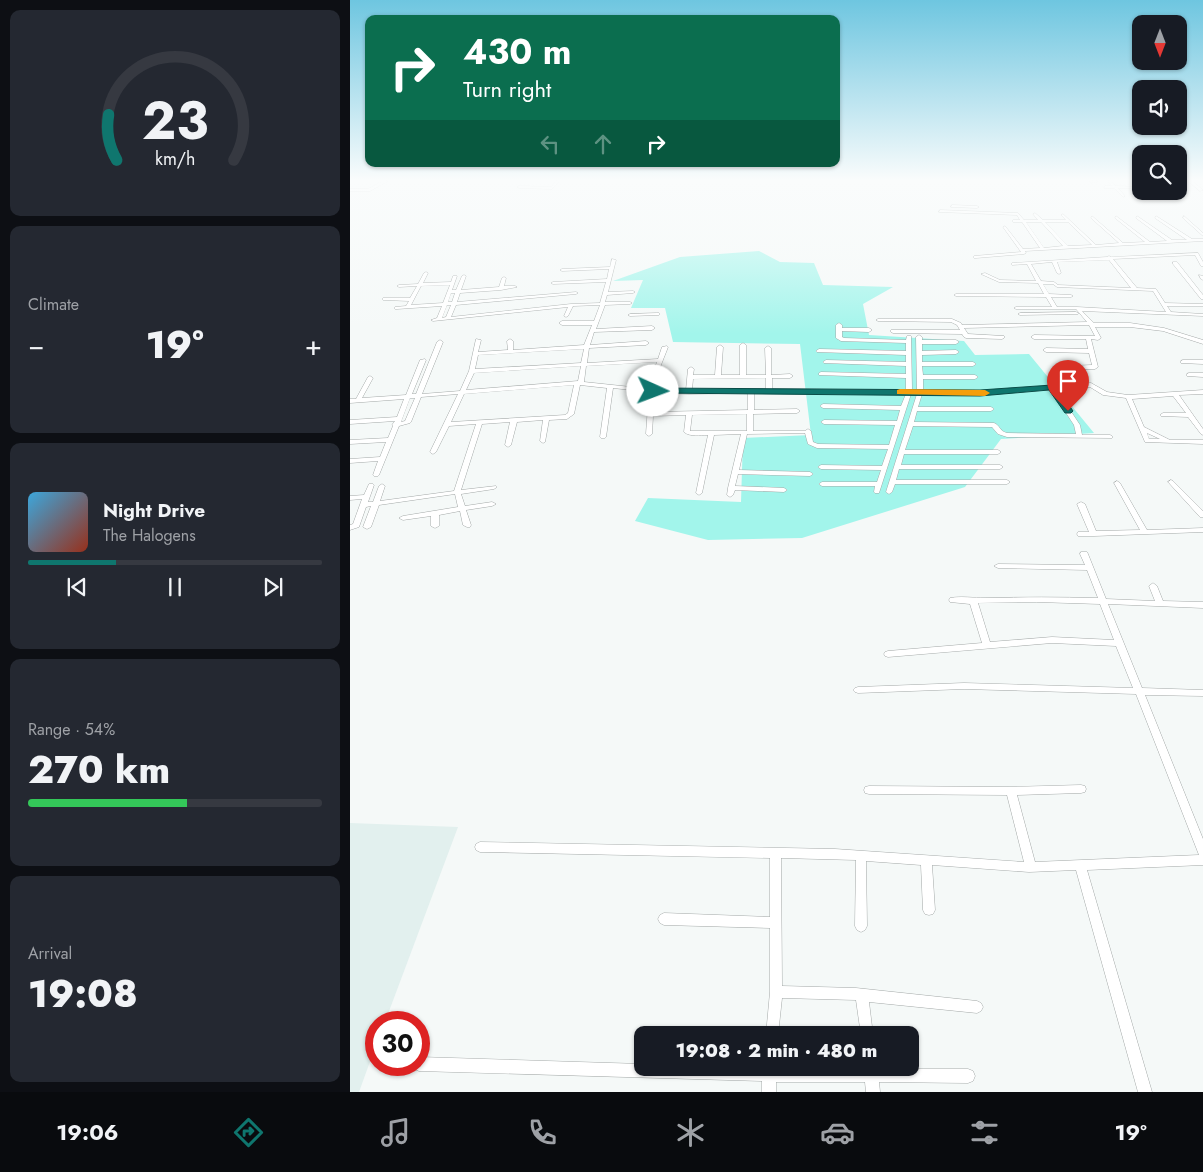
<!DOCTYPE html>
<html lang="en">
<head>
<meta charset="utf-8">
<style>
	:root { --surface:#171b24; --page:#242831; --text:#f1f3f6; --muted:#9ea1a6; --line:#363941; --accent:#0f766e }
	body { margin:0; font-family:Jost,sans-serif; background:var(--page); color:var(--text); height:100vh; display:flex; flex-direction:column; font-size:19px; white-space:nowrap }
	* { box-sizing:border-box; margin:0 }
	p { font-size:16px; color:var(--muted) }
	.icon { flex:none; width:28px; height:28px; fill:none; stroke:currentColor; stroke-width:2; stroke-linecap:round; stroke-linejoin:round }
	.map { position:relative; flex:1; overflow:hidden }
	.details { display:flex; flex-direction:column; gap:10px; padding:10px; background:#0d0f14; width:350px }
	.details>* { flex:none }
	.hud { position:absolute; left:15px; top:15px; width:475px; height:152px; border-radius:10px; box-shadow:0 1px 4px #0004; background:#0b6e4f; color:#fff; overflow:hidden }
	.needle { width:32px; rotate:180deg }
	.fabs { position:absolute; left:782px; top:15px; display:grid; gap:10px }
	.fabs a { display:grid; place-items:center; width:55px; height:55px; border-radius:10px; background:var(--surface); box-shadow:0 1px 4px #0004; font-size:25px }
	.speed { position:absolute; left:15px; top:1011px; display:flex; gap:10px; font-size:25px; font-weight:700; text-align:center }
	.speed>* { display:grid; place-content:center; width:65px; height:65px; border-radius:50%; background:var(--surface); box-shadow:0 1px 4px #0004; line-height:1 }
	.speed .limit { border:8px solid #d22; background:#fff; color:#111 }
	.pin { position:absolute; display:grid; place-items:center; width:42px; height:42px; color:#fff; margin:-51px -21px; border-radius:50% 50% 50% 0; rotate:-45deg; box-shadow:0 0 5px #0007 }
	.pin .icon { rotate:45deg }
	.me { position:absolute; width:55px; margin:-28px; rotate:92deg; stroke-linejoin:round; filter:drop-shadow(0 0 4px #0008) }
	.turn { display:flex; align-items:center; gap:18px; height:105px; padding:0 15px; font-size:22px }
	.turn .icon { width:65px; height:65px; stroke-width:2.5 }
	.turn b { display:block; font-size:35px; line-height:42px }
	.lanes { display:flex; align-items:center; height:48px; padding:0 15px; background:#0003; justify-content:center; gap:25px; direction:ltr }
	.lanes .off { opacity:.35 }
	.big { font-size:38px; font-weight:800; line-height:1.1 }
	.details .card { flex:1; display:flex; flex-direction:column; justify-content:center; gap:8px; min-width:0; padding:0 18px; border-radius:10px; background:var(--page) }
	.details .dial { align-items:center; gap:0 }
	.dial svg { height:130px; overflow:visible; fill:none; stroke:var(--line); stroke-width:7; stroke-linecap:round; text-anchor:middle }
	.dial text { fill:var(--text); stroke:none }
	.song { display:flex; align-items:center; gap:15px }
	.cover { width:60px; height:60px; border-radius:8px; background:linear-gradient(135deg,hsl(200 70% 55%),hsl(10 70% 35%)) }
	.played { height:5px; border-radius:2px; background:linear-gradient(90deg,var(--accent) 30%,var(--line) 30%) }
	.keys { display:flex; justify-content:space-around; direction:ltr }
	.heat { display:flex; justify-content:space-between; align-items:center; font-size:28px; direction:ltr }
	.charge { height:8px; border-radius:4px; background:linear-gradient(90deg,#34c759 54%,var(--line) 0) }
	.trip { position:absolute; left:284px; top:1026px; width:285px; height:50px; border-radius:10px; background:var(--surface); box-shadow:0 1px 4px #0004; font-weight:800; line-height:50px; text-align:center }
	.menu { display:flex; height:80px; justify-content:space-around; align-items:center; background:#090b0e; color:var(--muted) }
	.menu .icon { width:35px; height:35px }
	.menu .on { color:var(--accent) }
	.menu b { font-size:22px; color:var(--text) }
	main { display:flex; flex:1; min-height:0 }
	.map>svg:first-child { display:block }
</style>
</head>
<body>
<main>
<section class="details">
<div class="card dial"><svg viewBox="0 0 100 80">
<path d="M14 69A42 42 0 1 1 86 69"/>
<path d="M14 69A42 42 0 0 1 9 41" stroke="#0f766e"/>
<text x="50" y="56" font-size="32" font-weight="700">23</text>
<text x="50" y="72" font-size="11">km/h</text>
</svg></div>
<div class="card"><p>Climate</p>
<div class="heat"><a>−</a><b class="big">19°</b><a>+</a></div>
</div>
<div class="card">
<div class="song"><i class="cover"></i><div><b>Night Drive</b><p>The Halogens</p></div></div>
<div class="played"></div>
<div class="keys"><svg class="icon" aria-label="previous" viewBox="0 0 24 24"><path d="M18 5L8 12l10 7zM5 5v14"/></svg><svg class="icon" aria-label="pause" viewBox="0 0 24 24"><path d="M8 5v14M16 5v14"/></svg><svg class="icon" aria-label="next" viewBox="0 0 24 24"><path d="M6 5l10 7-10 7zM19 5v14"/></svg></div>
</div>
<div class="card"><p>Range · 54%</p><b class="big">270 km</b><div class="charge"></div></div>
<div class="card"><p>Arrival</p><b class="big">19:08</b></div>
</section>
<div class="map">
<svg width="853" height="1092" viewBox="0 0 853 1092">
	<rect width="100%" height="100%" fill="#f5f9f8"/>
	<polygon fill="#e2f0ee" points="0,823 108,827 35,1022 26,1022 26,1045 9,1092 0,1092"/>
	<polygon fill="#a2f5eb" points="409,251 430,262 464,263 473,285 543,287 513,304 519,335 614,341 625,355 679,354 744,433 651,439 615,487 452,538 358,540 285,521 298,498 391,502 393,438 461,435 450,344 323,342 315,308 281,308 293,280 263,281 330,257"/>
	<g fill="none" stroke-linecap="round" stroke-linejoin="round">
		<g stroke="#a4a9a8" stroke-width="1">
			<g id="minor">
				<polygon points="33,181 38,181 20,191 0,191 0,189 18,189"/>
				<polygon points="206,181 210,181 202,189 169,188 167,187 169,186 201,187"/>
				<polygon points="740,181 749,181 741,183"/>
				<polygon points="757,181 761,181 766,186 791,187 791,189 768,188 775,196 773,197 764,188 754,188 755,186 762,186"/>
				<polygon points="838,181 842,181 853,190 850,191"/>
				<polygon points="602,205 627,206 629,207 627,208 601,207"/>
				<path d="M590 210 668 213 674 220H688L683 214 685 213 693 220H716L711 215 713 214 746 245 769 243 741 218 742 216 773 243 795 242 765 218 766 216 800 242 817 241 786 218 787 216 822 240H837L805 218 806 216 842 239H853V241L675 251 676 253 674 254 626 258H624V256L671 252 653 227 655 226 673 249 690 248 672 222H663V220H670L667 215 589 212ZM676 222H691L713 246 694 248ZM695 222H718L742 245 718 246Z"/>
				<polygon points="834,216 853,233 853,236 833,218"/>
				<path d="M848 253 853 262V266H851L845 255 763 259 787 288 806 289 815 303 853 304V306H817L821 312 853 314V316L732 311 744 323H780L814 328 853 340V344L813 331 780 327H745L751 338 748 340 741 339 748 367 745 369 718 370 715 368 718 366 742 365 739 353 696 352 693 350 696 348 738 349 736 339H684L681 337 684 335 745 336 739 325 614 328 618 334 654 336V338L652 339 616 338 614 337 612 334 543 333 541 332V330H610L607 325 601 322 528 321 526 320 528 319H602L611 323 612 325 737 322 726 309H666L664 308 666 307H702L696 297 606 296 604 295 606 294H694L688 283 649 282 631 274 635 273 650 280 686 281 677 264 662 265V263H664L757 257 759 256 761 257ZM759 260 781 288 708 285 704 282 691 281 681 264 702 262 707 273 709 274 711 273 707 262ZM693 284H703L707 287 803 291 816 312 727 307H707L701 297H721L723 296 721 295 699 294Z"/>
				<path d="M262 259 266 260 258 292 283 291 285 292 283 293 257 295 255 302H280L282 303 280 304 255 305 246 329 302 326 305 328 302 330 244 332 240 345 296 341 299 343 296 345 239 348 237 363 308 359 312 347 317 346 318 347C313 361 306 374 305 389L336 390 338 369 341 367 344 369 343 375H365L367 347 370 345 373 347 371 375H390V345L393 343 396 345V375H416L415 348 418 346 421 348V375L440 374 443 376 440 378H422V389L556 390V378L469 375V373L471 372 556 374V366L474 363 473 362 476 360 556 362V355L467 352 466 351 469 349 556 351V343L491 341 486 338V325L489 323 492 325V328H519L522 330 519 332 492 331V337L494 338 556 340 557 336H561L562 390H567L566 337 569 335 572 337V340H606L609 342 606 344H572V351L606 350 609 352 606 354 572 355V362H623L626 364 623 366H572L573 375H625L628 377 625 379H573V390L630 391 741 383 757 392 778 395 853 390V394L829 395 853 429V435L851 434 838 417 811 416 810 415 813 413H836L823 396 782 399 794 427 820 440H853V444L795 442 776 398 753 395 740 387 706 389 730 425 732 435H760L762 436V438L657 437 648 434 642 427 563 426 555 450H648L651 452 648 454H554L551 465H650L653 467 650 469H549L546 480H657L660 482 657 484H545L542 492 539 494 536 492 567 394H561L529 493H525L524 492 525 486H472L469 484 472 482H527L531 470 471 469 468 467 471 465 532 466 538 449 467 448 458 444 455 433 397 434 389 470 460 472 463 474 460 476 388 474 385 486 434 488 437 490 434 492 385 490 383 495 380 497 377 495 378 488 391 434 364 435 352 493 349 495 346 493 358 435C350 435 340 437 334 432L336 415 303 416 302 434 299 436 297 435 296 434 299 392 263 388 256 437 255 438H251L250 437 257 388 230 385 224 414 217 419 199 420 195 442 193 443 190 441 193 420 167 422 161 445 158 447 155 445 160 422 132 424 111 490 146 486 147 487 144 489 111 494 115 506 142 502 146 504 142 506 116 510 121 525 120 527H117L113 525 110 511 89 515V526L85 528 81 526V516L53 520 49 518 53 516 108 507 105 494 29 505 21 527 17 529 13 527 21 506 16 507 9 527 0 530V525L3 524 12 499 0 500V496L14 495 19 484H23L24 485 18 502H23L29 486 32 484 35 486 30 501 104 491 126 424 99 426 86 452 83 454 81 453 80 452 108 394 71 397 61 422 60 423 49 426 29 475 28 476H24L23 475 28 461 0 463V459L30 457 36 442 0 444V440L38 438 43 426 42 425 45 421 0 424V420L47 417 54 399 0 403V399H6L18 377 20 376 23 378 12 398 56 395 70 360 75 359 76 360 62 394H66L87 342 90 340 93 342 72 394 110 391 119 371 126 339 131 340 128 352 158 350 157 341 160 339 163 341V350L234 345 242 325H212L209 323 212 321H244L250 305 223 306 218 316 216 317 214 316 218 307 83 321 81 320 87 318 92 306 47 309H45V307L56 306 59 301 35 300H33V298H60L67 286 49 287 47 286 49 285 68 284 74 273 76 272 78 273 73 283 101 282 103 276H107L102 290H106L112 276 114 275 116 276 111 290 149 287 152 278 154 277 156 278 154 286H165L167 287 151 290 110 293 107 302 226 292 228 293 226 294 106 305 101 317 221 304 250 303 256 282 203 284 201 283 203 282 257 279 259 269 212 271 210 270 212 269 260 267ZM100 285 93 303 61 305 71 286ZM101 293H105L102 302H98ZM97 305H101L96 317 92 318ZM234 349 231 363 125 369 128 355ZM307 362 300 381V389L234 382 236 366ZM231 366 228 381 116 390 124 373ZM416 378V389L342 390 343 379ZM224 385 218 413 215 415 101 422 114 394ZM701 390 724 425 726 434 657 433C649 431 650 425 644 423L564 422 567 411H641L644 409 641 407H568L572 394 630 395ZM421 392 556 394 551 406 473 404 470 406 473 408 550 410 547 421 474 420 471 422 474 424 545 425 539 445 468 444 463 442 461 431 458 429 455 431H403V414L447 413 450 411 447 409 404 410V393ZM305 393 339 394 398 393V410L304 412ZM60 398H65L55 421 51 422ZM397 414V431H340L342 415ZM797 433 810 439H799Z"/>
				<polygon points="823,262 827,262 853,295 853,299 851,299 823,264"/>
				<polygon points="849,275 853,276 853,280 851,279"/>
				<polygon points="726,312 728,313 728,314 670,315 668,314 670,313"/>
				<polygon points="307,313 309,313 309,315 280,316 278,315 280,314"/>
				<polygon points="833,360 853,360 853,364 831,363 831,361"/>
				<polygon points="839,373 853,373 853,377 837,376 837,374"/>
				<polygon points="821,480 823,481 853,511 853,517 850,517 819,483 818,482"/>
				<polygon points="767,481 770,483 797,530 853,528 853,532 744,536 728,536 727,534 728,532 739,532 727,504 731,502 735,504 746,531 790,530 764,483"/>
				<path d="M731 552H737L738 554 756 599 805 601 799 586 803 583 807 586 813 601 853 602V608L758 604 792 688 853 690V696L795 695 853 839V865L737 870 802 1092H788L726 870 679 872 582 865 585 910 583 914 579 915 575 914 573 910 571 865 516 861 517 926 515 930 511 932 507 930 505 926 506 860 431 858 432 986 506 988 627 1001 631 1003 633 1007 631 1011 627 1013 519 1002 523 1035H511L506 1000 432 998 428 1035H416L420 992V928L314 925 310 923 308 919 310 915 314 913 420 917V858L130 852 126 850 125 847 126 844 130 842 485 849 674 862 657 795 519 794 515 793 514 790 515 787 519 786 661 787 731 785 735 786 736 789 735 792 731 793 667 795 685 862 849 855 786 694 614 689 508 693 505 692 503 690 505 688 508 687 614 683 783 688 766 646 702 643 538 657 535 656 534 654 535 652 538 651 632 643 620 604 600 602 599 600 600 598C611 596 624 598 635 598 673 597 710 597 748 598L737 570 648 568 644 566 648 564 735 565 730 554ZM687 602 750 604 764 640 702 637 640 642 628 603Z"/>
				<polygon points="69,1057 292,1064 292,1068 514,1069 515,1068 527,1068 528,1069 618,1069 623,1071 625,1076 623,1081 618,1083 529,1082 530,1092 516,1092 515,1082 426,1082 426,1092 412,1092 412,1081 69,1071 64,1069 63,1065 69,1065"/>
			</g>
		</g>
		<use href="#minor" fill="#fff" fill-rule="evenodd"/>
	</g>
	<linearGradient id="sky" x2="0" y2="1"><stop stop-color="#6ec6e0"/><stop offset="0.54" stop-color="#fafcfc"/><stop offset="1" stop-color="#fafcfc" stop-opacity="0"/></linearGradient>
	<rect width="853" height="334" fill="url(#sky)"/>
	<polygon fill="#0f766e" stroke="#0a4d48" points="702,385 705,385 723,411 721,413 715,413 699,390 630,396 303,393 298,391 303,388 630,390"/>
	<polygon fill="#f59e0b" points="550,389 635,390 640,393 635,396 547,394 547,390"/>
</svg>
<div class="fabs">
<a><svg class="needle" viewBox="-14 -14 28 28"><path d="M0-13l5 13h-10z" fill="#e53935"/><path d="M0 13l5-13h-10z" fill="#9ea1a6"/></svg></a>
<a><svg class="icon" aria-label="sound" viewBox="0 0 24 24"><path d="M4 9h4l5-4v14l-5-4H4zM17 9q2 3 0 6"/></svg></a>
<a><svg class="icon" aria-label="search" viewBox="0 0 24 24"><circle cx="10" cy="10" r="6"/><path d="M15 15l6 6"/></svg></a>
</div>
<div class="speed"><div class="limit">30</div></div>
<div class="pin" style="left:718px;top:411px;background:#d93025"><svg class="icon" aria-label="arrive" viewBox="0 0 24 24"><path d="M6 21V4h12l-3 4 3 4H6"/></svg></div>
<svg class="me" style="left:303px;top:391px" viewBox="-20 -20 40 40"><circle r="19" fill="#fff"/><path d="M0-13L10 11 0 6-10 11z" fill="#0f766e"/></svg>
<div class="trip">19:08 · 2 min · 480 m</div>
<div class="hud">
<div class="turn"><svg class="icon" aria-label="right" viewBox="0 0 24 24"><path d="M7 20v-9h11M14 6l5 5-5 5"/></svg><div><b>430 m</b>Turn right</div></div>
<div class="lanes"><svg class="icon off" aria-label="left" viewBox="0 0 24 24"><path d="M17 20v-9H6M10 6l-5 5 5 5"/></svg><svg class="icon off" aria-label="ahead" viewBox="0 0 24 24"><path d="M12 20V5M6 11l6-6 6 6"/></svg><svg class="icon" aria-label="right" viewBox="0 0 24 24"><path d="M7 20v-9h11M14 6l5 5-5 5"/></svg></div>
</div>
</div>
</main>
<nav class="menu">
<b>19:06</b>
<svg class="icon on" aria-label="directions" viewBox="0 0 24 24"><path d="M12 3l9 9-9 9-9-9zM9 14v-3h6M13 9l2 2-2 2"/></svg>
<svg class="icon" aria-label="music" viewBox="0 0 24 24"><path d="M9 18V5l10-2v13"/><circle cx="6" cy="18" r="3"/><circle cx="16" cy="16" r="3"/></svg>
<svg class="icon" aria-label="phone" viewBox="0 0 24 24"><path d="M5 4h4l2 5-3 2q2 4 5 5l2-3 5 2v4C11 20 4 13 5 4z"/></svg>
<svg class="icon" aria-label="climate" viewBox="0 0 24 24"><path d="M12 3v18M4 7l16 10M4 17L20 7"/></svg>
<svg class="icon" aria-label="car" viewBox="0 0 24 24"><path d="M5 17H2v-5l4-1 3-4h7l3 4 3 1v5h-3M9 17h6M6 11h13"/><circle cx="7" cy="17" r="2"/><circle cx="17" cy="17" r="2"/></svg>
<svg class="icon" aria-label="filters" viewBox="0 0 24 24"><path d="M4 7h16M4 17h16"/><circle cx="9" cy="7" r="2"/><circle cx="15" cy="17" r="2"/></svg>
<b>19°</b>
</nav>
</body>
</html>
